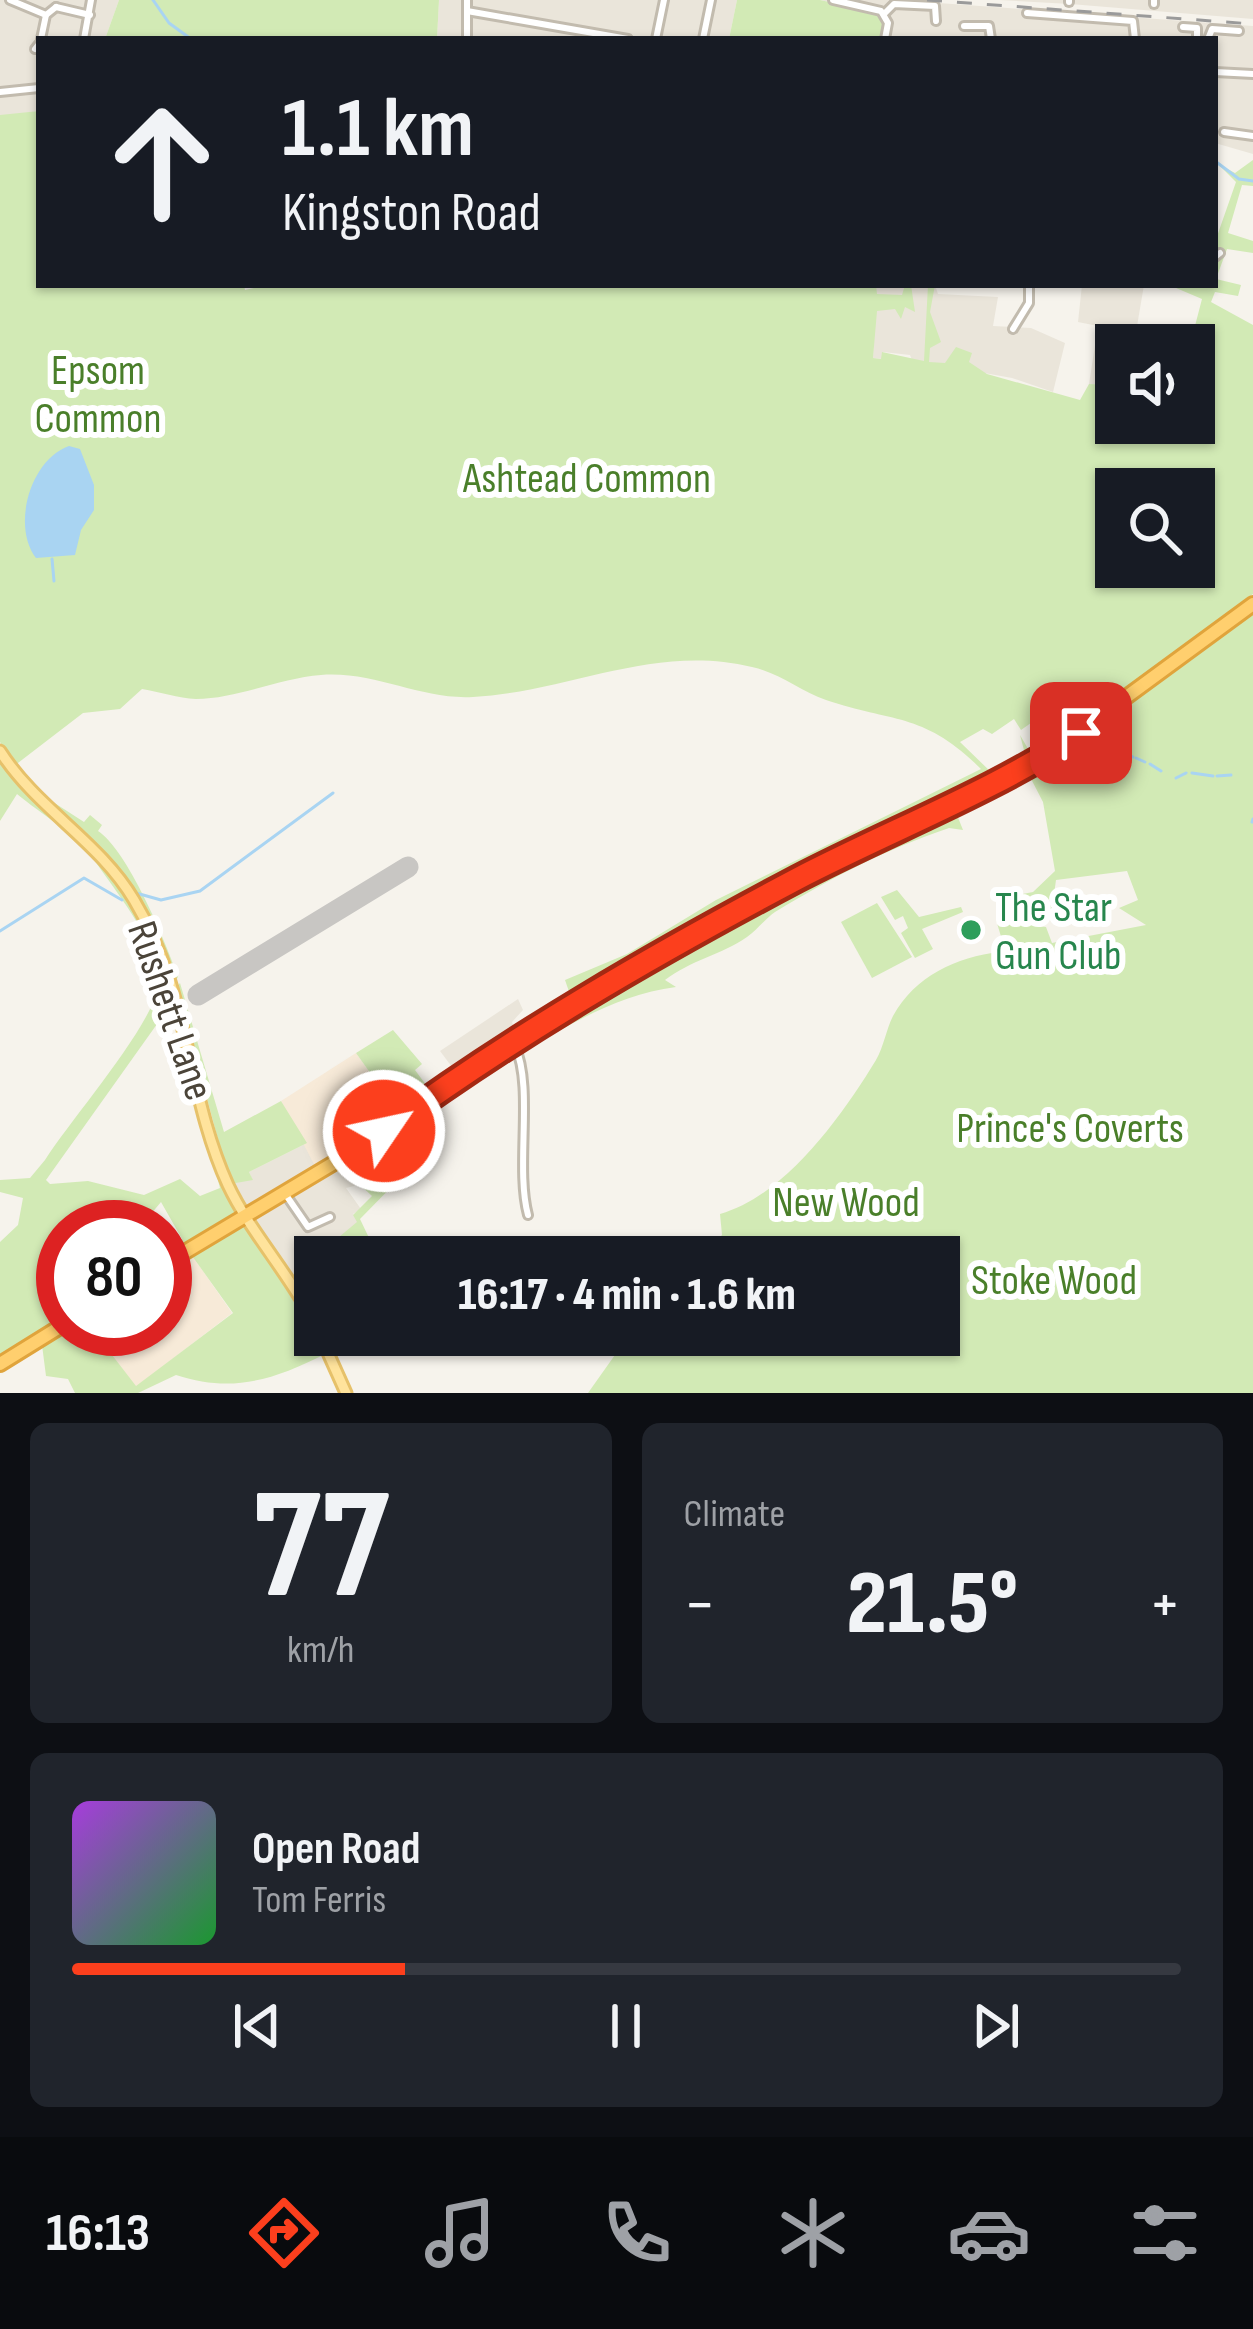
<!DOCTYPE html>
<html lang="en">
<head>
<meta charset="utf-8">
<style>
	:root { --surface:#171b24; --page:#20242c; --text:#f1f3f6; --muted:#9ea1a6; --line:#363941; --accent:#fc3f1d }
	body { margin:0; font-family:"Sofia Sans Condensed",sans-serif; background:var(--page); color:var(--text); height:100vh; display:flex; flex-direction:column; font-size:45px; white-space:nowrap }
	* { box-sizing:border-box; margin:0 }
	p { font-size:39px; color:var(--muted) }
	.icon { flex:none; width:66px; height:66px; fill:none; stroke:currentColor; stroke-width:2; stroke-linecap:round; stroke-linejoin:round }
	.map { position:relative; height:1393px; overflow:hidden }
	.panel { display:flex; flex-direction:column; gap:30px; padding:30px; background:#0d0f14; flex:1 }
	.panel>* { flex:none }
	.hud { position:absolute; left:36px; top:36px; width:1182px; height:252px; border-radius:0px; box-shadow:0 3px 9px #0004; background:#171b24; color:var(--text); overflow:hidden }
	.controls { position:absolute; left:1095px; top:324px; display:grid; gap:24px }
	.controls a { display:grid; place-items:center; width:120px; height:120px; border-radius:0px; background:var(--surface); box-shadow:0 3px 9px #0004; font-size:60px }
	.speed { position:absolute; left:36px; top:1200px; display:flex; gap:24px; font-size:60px; font-weight:700; text-align:center }
	.speed>* { display:grid; place-content:center; width:156px; height:156px; border-radius:50%; background:var(--surface); box-shadow:0 3px 9px #0004; line-height:1 }
	.speed .limit { border:18px solid #d22; background:#fff; color:#111 }
	.pin { position:absolute; display:grid; place-items:center; width:102px; height:102px; color:#fff; margin:-51px; border-radius:24px; box-shadow:0 6px 18px #0006 }
	.me { position:absolute; width:132px; margin:-66px; rotate:56deg; stroke-linejoin:round; filter:drop-shadow(0 0 9px #0008) }
	.turn { display:flex; align-items:center; gap:42px; height:252px; padding:0 48px; font-size:54px }
	.turn .icon { width:156px; height:156px; stroke-width:2.5 }
	.turn b { display:block; font-size:84px; line-height:102px }
	.big { font-size:90px; font-weight:800; line-height:1.1 }
	.panel .widget { flex:1; display:flex; flex-direction:column; justify-content:center; gap:18px; min-width:0; padding:0 42px; border-radius:18px; background:var(--page) }
	.panel .dial { align-items:center; gap:0 }
	.dial b { font-size:156px; line-height:1 }
	.song { display:flex; align-items:center; gap:36px }
	.cover { width:144px; height:144px; border-radius:18px; background:linear-gradient(135deg,hsl(280 70% 55%),hsl(130 70% 35%)) }
	.played { height:12px; border-radius:6px; background:linear-gradient(90deg,var(--accent) 30%,var(--line) 30%) }
	.keys { display:flex; justify-content:space-around; direction:ltr }
	.heat { display:flex; justify-content:space-between; align-items:center; font-size:66px; direction:ltr }
	.panel .tiles { flex:1; display:grid; gap:30px; grid-template-columns:1fr 1fr }
	.widget:last-child { grid-column:span 2 }
	.trip { position:absolute; left:294px; top:1236px; width:666px; height:120px; border-radius:0px; background:var(--surface); box-shadow:0 3px 9px #0004; font-weight:800; line-height:120px; text-align:center }
	.tabs { display:flex; height:192px; justify-content:space-around; align-items:center; background:#090b0e; color:var(--muted) }
	.tabs .icon { width:84px; height:84px }
	.tabs .selected { color:var(--accent) }
	.tabs b { font-size:54px; color:var(--text) }
	.map>svg:first-child { display:block }
</style>
</head>
<body>
<div class="map">
<svg width="1253" height="1393" viewBox="0 0 1253 1393">
	<rect width="100%" height="100%" fill="#f6f3ec"/>
	<g fill="#eae5da">
		<polygon points="0,0 119,0 105,39 39,39 39,111 7,116 0,115"/>
		<polygon points="439,0 737,0 729,39 437,39"/>
		<polygon points="820,0 897,0 1253,26 1253,154 1215,143 1215,39 882,39 885,24 879,13"/>
		<polygon points="999,0 1253,0 1253,19 1070,4"/>
		<polygon points="876,285 935,285 938,294 998,297 993,326 1031,328 1065,343 1053,392 1012,378 912,360 910,355 883,352 882,359 873,358"/>
		<polygon points="1082,285 1144,285 1136,332 1152,345 1116,345 1116,385 1089,384 1098,326 1078,322"/>
		<polygon points="518,999 523,1010 512,1022 517,1036 458,1075 440,1051"/>
		<polygon points="384,1134 396,1153 387,1160 395,1176 346,1188 361,1209 353,1214 370,1240 347,1257 315,1257 315,1315 230,1184 252,1179 249,1172 307,1143 321,1175"/>
	</g>
	<g fill="#f7ead8">
		<polygon points="356,1053 399,1113 376,1130 360,1109 353,1116 368,1135 350,1148 335,1133 341,1154 316,1168 281,1101"/>
		<polygon points="189,1251 232,1313 136,1387 92,1329 165,1329 165,1267"/>
	</g>
	<g fill="#d2eab5" fill-rule="evenodd">
		<polygon points="119,0 439,0 437,39 105,39"/>
		<polygon points="737,0 820,0 879,13 885,24 882,39 729,39"/>
		<path d="M39 111V285H244L245 290 266 285H876L877 294 902 295 905 285H911L915 312 905 307 901 319 895 309 877 311 873 358 881 359 882 352 924 361 928 285H935L930 312 941 342 930 348 929 362 945 363 956 347 972 353 969 362 987 374 1080 400 1089 384 1116 385V423H1194L1190 345 1202 299 1169 285H1215V242L1236 182 1218 164 1235 173 1253 160V186L1242 185 1228 233 1253 241V253L1227 249 1216 279 1241 285 1238 296 1215 292 1211 302 1253 325V594L1037 755 1065 731 1045 698 1033 709 1038 718 1021 730 1014 719 992 734 983 729 960 742 994 775 1025 754 1020 735 1034 759 830 859 573 1003 565 980 627 954 716 900 981 769C924 712 894 723 826 700 800 691 780 673 752 667 654 643 568 692 473 697 420 700 376 671 321 675 280 678 237 699 196 699 178 698 160 692 142 689L120 709 83 713 14 766 0 742V115ZM1116 489H1194V567H1116Z"/>
		<path d="M1253 608V1393H588L622 1345 614 1335H939V1257H702L722 1235 720 1214C785 1196 842 1116 876 1060 884 1046 886 1030 893 1016 915 976 956 957 1000 952L1003 943 996 920 1046 927 1052 943 1146 925 1119 908 1138 900 1127 871 1056 880 1052 909 1104 907 1107 924 1025 916 1023 903 1010 910 1001 898 1033 892 1055 871 1043 802 1028 773Z"/>
		<path d="M0 757 30 797 36 791 84 822 90 815 102 825 98 831C128 851 165 940 178 977L170 989 217 1159 239 1213 165 1260 182 1239 161 1202 140 1227H63V1319L0 1356V1242L18 1225 23 1198 0 1192V1180L30 1178 45 1160C72 1118 147 1032 158 989 167 953 115 891 95 861 78 835 41 814 17 794L0 821ZM172 1003 220 1188 200 1196 180 1179 144 1195 88 1181 50 1184 46 1180Z"/>
		<path d="M953 805 963 830 949 828C884 850 833 877 775 912 765 919 757 930 747 937 721 955 691 960 665 980L676 987C620 994 572 1023 524 1051L520 1044 719 926Z"/>
		<polygon points="897,890 919,917 961,907 963,912 922,929 933,949 915,958 901,933 908,928 903,916 895,920 881,897"/>
		<polygon points="877,903 912,957 872,978 841,922"/>
		<polygon points="180,983 224,1132 281,1101 307,1143 249,1172 253,1180 230,1184 177,987"/>
		<polygon points="393,1030 422,1064 415,1070 432,1093 401,1116 356,1053"/>
		<polygon points="396,1153 407,1171 360,1219 370,1240 352,1252 354,1257 340,1257 333,1242 357,1222 353,1215 372,1196 355,1180 375,1165 387,1181 395,1177 387,1160"/>
		<path d="M245 1220 325 1354C272 1381 231 1393 176 1375L138 1393H75L68 1379 46 1376 42 1345 63 1329H92L136 1386 233 1313 190 1253Z"/>
	</g>
	<path fill="#a9d4f2" d="M69 446 80 449 94 485V510L81 530 75 555 36 558C11 525 31 459 69 446Z"/>
	<g fill="none" stroke-linecap="round" stroke-linejoin="round">
		<g stroke="#a9d4f2" stroke-width="3">
			<polyline points="153,0 169,23 191,39"/>
			<polyline points="1215,161 1239,179 1253,181"/>
			<polyline points="52,559 54,581"/>
			<polyline points="1079,744 1104,746"/>
			<polyline points="1110,747 1121,751"/>
			<polyline points="1124,752 1133,757"/>
			<polyline points="1136,758 1145,762"/>
			<polyline points="1150,764 1161,771"/>
			<polyline points="1192,773 1213,776"/>
			<polyline points="1217,776 1231,775"/>
			<polyline points="1176,778 1186,773"/>
			<polyline points="1252,822 1253,819"/>
			<polyline points="136,893 161,900 200,891 333,793"/>
			<polyline points="0,931 84,878 122,900"/>
		</g>
		<polyline stroke="#c8c6c3" stroke-width="21" points="198,995 408,867"/>
		<g stroke="#c2bbae" stroke-width="12">
			<g id="minor">
				<polyline points="10,0 46,15"/>
				<polyline points="833,0 881,11 888,23 885,39"/>
				<polyline points="1069,0 1069,2"/>
				<polyline points="1154,4 1154,0"/>
				<polyline points="56,7 90,15"/>
				<polyline points="467,11 628,39"/>
				<polyline points="1027,13 1133,21 1135,39"/>
				<polyline points="884,14 894,4 935,6 936,21"/>
				<polyline points="964,26 989,26 991,39"/>
				<polyline points="1183,27 1197,28 1197,39"/>
				<polyline points="41,39 46,15 56,7"/>
				<polyline points="84,39 91,0"/>
				<polyline points="467,39 467,0"/>
				<polyline points="656,39 664,0"/>
				<polyline points="703,39 711,0"/>
				<polyline points="1208,39 1212,29 1239,31"/>
				<polyline points="35,49 39,44"/>
				<polyline points="1215,72 1253,74"/>
				<polyline points="0,92 39,88"/>
				<polyline points="1224,132 1253,136"/>
				<polyline points="1215,257 1220,253"/>
				<polyline points="1013,329 1029,303 1029,285"/>
				<path d="M515 1046C534 1088 515 1167 528 1215"/>
				<polyline points="286,1195 308,1227 330,1217"/>
				<polyline points="298,1292 315,1280"/>
			</g>
		</g>
		<g stroke="#e6c16a" stroke-width="15">
			<g id="major">
				<path d="M0 751C37 809 99 841 134 900 190 993 186 1093 228 1185 250 1232 291 1276 315 1324"/>
				<polyline points="320,1335 346,1393"/>
			</g>
		</g>
		<g stroke="#e0a43c" stroke-width="18">
			<g id="highway">
				<polyline points="165,1264 364,1145 532,1031 720,922 1039,761 1253,604"/>
				<polyline points="0,1364 63,1325"/>
			</g>
		</g>
		<use href="#minor" stroke="#fff" stroke-width="6"/>
		<use href="#major" stroke="#ffe39c" stroke-width="9"/>
		<use href="#highway" stroke="#ffcf6e" stroke-width="12"/>
		<polyline stroke="#9a9a9a" stroke-width="3" stroke-dasharray="15 15" stroke-linecap="butt" points="927,0 1253,24"/>
	</g>
	<g fill="none" stroke-linecap="round" stroke-linejoin="round">
		<g stroke="#a42913" stroke-width="30">
			<path id="route" d="M384 1131C513 1036 655 954 797 879 891 830 992 792 1081 733"/>
		</g>
		<use href="#route" stroke="#fc3f1d" stroke-width="21"/>
	</g>
	<circle fill="#2e9e5b" stroke="#fff" stroke-width="4.5" cx="971" cy="930" r="12"/>
	<g text-anchor="middle" stroke-width="12" stroke-linejoin="round" paint-order="stroke">
		<g font-size="42" fill="#4a7f2a" stroke="#fff">
			<text x="98" y="384">Epsom<tspan x="98" dy="48">Common</tspan></text>
			<text x="587" y="492">Ashtead Common</text>
			<text x="1070" y="1142">Prince's Coverts</text>
			<text x="846" y="1216">New Wood</text>
			<text x="1054" y="1294">Stoke Wood</text>
		</g>
		<g font-size="42" fill="#27864d" stroke="#fff" text-anchor="start">
			<text x="995" y="921">The Star<tspan x="995" dy="48">Gun Club</tspan></text>
		</g>
		<g font-size="42" fill="#4b4439" stroke="#fff">
			<text transform="translate(172 1010) rotate(71)" y="15">Rushett Lane</text>
		</g>
	</g>
</svg>
<div class="controls">
<a><svg class="icon" aria-label="sound" viewBox="0 0 24 24"><path d="M4 9h4l5-4v14l-5-4H4zM17 9q2 3 0 6"/></svg></a>
<a><svg class="icon" aria-label="search" viewBox="0 0 24 24"><circle cx="10" cy="10" r="6"/><path d="M15 15l6 6"/></svg></a>
</div>
<div class="speed"><div class="limit">80</div></div>
<div class="pin" style="left:1081px;top:733px;background:#d93025"><svg class="icon" aria-label="arrive" viewBox="0 0 24 24"><path d="M6 21V4h12l-3 4 3 4H6"/></svg></div>
<svg class="me" style="left:384px;top:1131px" viewBox="-20 -20 40 40"><circle r="17" fill="#fc3f1d" stroke="#fff" stroke-width="3"/><path d="M0-11L8 9 0 5-8 9z" fill="#fff"/></svg>
<div class="trip">16:17 · 4 min · 1.6 km</div>
<div class="hud">
<div class="turn"><svg class="icon" aria-label="ahead" viewBox="0 0 24 24"><path d="M12 20V5M6 11l6-6 6 6"/></svg><div><b>1.1 km</b>Kingston Road</div></div>
</div>
</div>
<section class="panel">
<div class="tiles">
<div class="widget dial"><b>77</b><p>km/h</p></div>
<div class="widget"><p>Climate</p>
<div class="heat"><a>−</a><b class="big">21.5°</b><a>+</a></div>
</div>
<div class="widget">
<div class="song"><i class="cover"></i><div><b>Open Road</b><p>Tom Ferris</p></div></div>
<div class="played"></div>
<div class="keys"><svg class="icon" aria-label="previous" viewBox="0 0 24 24"><path d="M18 5L8 12l10 7zM5 5v14"/></svg><svg class="icon" aria-label="pause" viewBox="0 0 24 24"><path d="M8 5v14M16 5v14"/></svg><svg class="icon" aria-label="next" viewBox="0 0 24 24"><path d="M6 5l10 7-10 7zM19 5v14"/></svg></div>
</div>
</div>
</section>
<nav class="tabs">
<b>16:13</b>
<svg class="icon selected" aria-label="directions" viewBox="0 0 24 24"><path d="M12 3l9 9-9 9-9-9zM9 14v-3h6M13 9l2 2-2 2"/></svg>
<svg class="icon" aria-label="music" viewBox="0 0 24 24"><path d="M9 18V5l10-2v13"/><circle cx="6" cy="18" r="3"/><circle cx="16" cy="16" r="3"/></svg>
<svg class="icon" aria-label="phone" viewBox="0 0 24 24"><path d="M5 4h4l2 5-3 2q2 4 5 5l2-3 5 2v4C11 20 4 13 5 4z"/></svg>
<svg class="icon" aria-label="climate" viewBox="0 0 24 24"><path d="M12 3v18M4 7l16 10M4 17L20 7"/></svg>
<svg class="icon" aria-label="car" viewBox="0 0 24 24"><path d="M5 17H2v-5l4-1 3-4h7l3 4 3 1v5h-3M9 17h6M6 11h13"/><circle cx="7" cy="17" r="2"/><circle cx="17" cy="17" r="2"/></svg>
<svg class="icon" aria-label="filters" viewBox="0 0 24 24"><path d="M4 7h16M4 17h16"/><circle cx="9" cy="7" r="2"/><circle cx="15" cy="17" r="2"/></svg>
</nav>
</body>
</html>
